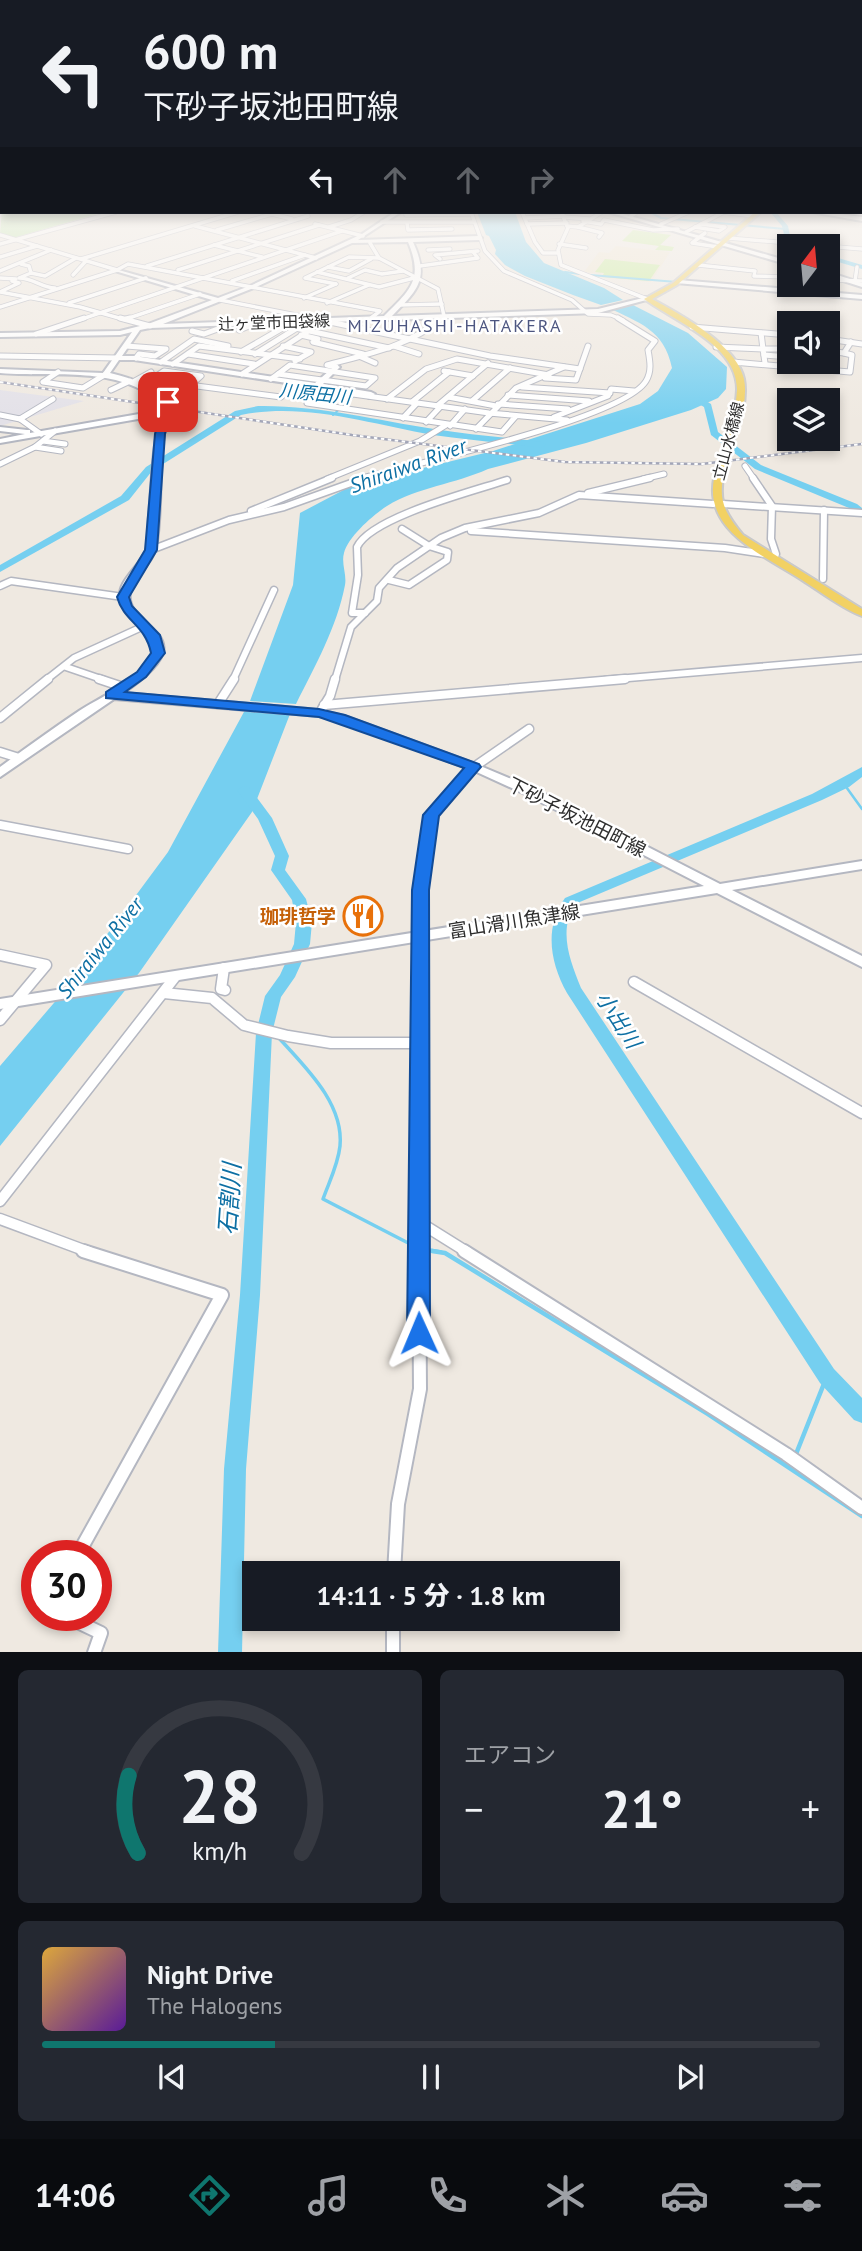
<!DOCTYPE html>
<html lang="ja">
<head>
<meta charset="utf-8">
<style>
	:root { --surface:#171b24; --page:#242831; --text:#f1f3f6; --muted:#9ea1a6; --line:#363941; --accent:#0f766e }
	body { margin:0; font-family:"PT Sans","Noto Sans JP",sans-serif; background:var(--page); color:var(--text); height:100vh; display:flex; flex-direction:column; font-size:26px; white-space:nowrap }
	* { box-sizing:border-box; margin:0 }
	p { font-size:23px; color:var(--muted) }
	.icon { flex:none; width:38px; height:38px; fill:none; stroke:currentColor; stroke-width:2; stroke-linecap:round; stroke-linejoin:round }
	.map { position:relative; height:1652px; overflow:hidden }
	.panel { display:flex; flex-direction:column; gap:18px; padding:18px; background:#0d0f14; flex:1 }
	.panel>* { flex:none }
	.guide { position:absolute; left:0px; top:0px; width:863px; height:214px; box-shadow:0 4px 10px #0003; background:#171b24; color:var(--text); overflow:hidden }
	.needle { width:46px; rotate:16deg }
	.controls { position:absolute; left:777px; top:234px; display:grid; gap:14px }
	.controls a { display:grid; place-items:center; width:63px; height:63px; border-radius:0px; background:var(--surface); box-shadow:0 4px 10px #0003; font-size:35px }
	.speed { position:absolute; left:21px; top:1540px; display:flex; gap:14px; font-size:35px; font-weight:700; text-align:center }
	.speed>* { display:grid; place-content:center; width:91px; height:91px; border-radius:50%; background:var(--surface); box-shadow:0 4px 10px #0003; line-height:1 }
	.speed .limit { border:10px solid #d22; background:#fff; color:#111 }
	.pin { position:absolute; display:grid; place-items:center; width:60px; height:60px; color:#fff; margin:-30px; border-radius:14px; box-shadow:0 4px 10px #0006 }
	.me { position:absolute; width:77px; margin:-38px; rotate:359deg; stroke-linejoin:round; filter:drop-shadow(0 0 5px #0008) }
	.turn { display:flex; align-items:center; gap:24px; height:147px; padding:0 28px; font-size:32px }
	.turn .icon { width:91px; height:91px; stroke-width:2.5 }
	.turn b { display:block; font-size:49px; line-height:60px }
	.lanes { display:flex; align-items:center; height:66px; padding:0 28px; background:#0003; justify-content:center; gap:35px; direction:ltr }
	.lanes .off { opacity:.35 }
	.big { font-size:52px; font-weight:800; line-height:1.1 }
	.panel .widget { flex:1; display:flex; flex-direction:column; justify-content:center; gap:10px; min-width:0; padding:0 24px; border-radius:10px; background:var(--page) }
	.panel .dial { align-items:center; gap:0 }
	.dial svg { height:182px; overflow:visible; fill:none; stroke:var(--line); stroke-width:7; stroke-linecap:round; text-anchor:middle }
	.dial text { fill:var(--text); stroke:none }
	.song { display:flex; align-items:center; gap:21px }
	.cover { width:84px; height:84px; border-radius:10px; background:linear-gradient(135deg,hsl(40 70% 55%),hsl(270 70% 35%)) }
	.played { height:7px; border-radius:4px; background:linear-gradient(90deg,var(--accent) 30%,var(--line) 30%) }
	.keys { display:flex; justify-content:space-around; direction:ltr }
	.heat { display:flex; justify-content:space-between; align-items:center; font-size:38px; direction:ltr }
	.panel .tiles { flex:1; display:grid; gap:18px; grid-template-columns:1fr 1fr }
	.widget:last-child { grid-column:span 2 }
	.trip { position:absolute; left:242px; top:1561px; width:378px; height:70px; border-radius:0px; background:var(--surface); box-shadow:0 4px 10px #0003; font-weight:800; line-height:70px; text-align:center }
	.tab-bar { display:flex; height:112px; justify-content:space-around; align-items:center; background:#090b0e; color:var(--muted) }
	.tab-bar .icon { width:49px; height:49px }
	.tab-bar .active { color:var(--accent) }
	.tab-bar b { font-size:32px; color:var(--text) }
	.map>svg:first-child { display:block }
</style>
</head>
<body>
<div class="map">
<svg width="862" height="1653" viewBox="0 0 862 1653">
	<rect width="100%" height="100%" fill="#efe9e1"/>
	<polygon fill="#e3e1e8" points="0,390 84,401 0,426"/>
	<polygon fill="#f0e6d1" points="616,246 670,252 651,282 598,277 600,274 584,272 599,252 609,253"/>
	<polygon fill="#b6e59e" points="2,210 94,212 101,213 13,238 0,234"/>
	<g fill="#c9ec9a">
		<polygon points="633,230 671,235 660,245 674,247 672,251 655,250 659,246 622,241"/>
		<polygon points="605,259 660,265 649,281 602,277 604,273 595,272"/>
	</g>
	<g fill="#75cff0">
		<polygon points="477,212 515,212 526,242 544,263 604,288 623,300 601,305 573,295 525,276 505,265 495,254 496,250 489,236 486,235"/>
		<path d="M629 303 688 333 727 367 726 389 718 398 691 410 586 443 488 469C455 484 418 487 387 506 373 515 348 537 344 553 341 563 347 575 345 585 337 627 315 666 296 704L250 701 293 585 300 513 353 485 493 451 640 404 658 391 672 368C664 329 639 323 607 307Z"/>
		<polygon points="245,710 290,714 252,812 139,973 0,1146 0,1066 71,983 168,852"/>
	</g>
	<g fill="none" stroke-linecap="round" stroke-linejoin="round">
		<g stroke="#75cff0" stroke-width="2">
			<polyline points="650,212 661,218 786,229"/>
			<polyline points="565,272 580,274"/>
			<polyline points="590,275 677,282"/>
			<polyline points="333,415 354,396"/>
		</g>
		<polyline stroke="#75cff0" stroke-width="2.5" points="844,784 862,809"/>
		<g stroke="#75cff0" stroke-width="3.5">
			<polyline points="267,1018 273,1030"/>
			<path d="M279 1038C305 1067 344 1103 340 1146 338 1165 329 1182 323 1199L414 1246"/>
			<polyline points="424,1249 441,1252"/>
		</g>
		<g stroke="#75cff0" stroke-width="4.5">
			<polyline points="432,1251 445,1253 708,1414 862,1516"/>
			<polyline points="796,1454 827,1376"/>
		</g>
		<g fill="#75cff0" fill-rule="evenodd">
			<polygon points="770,212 776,212 788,226 791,241 799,247 791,247 786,243 782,226"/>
			<polygon points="828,255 862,265 862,269 828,259"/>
			<polygon points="692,396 698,396 711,404 718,432 761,465 857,504 862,508 862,516 849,508 755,469 711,435 704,407 692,400"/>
			<path d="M258 406C318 405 375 420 434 429 469 435 505 437 541 442L546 445 541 448C505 443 469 440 433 435 370 424 305 402 241 415L152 471 129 500 0 572V565L121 496 146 467 235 411Z"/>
			<path d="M862 767V777L849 787 822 800 575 904C558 931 570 961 581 988L834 1369 862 1398V1423L854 1420 820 1383 567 993C550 962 544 928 565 898L812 794Z"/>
			<polygon points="244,786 249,787 272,818 289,856 285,870 306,899 312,922 310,944 295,977 281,997 272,1033 260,1295 246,1469 242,1653 218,1653 224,1469 240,1295 256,1033 265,996 280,975 294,944 296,922 292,900 271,870 275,856 258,819 237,790"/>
		</g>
		<g stroke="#b4b7c1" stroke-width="5">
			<g id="street-far5">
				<polyline points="264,212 292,219"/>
				<polyline points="406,212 406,215 471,214"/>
				<polyline points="471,212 485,251 504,271 572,300 588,314 611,315 623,320"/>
				<polyline points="522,212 535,242 543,253 557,253"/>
				<polyline points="561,212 568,228 558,250 561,265 647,299"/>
				<polyline points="723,212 753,216"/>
				<polyline points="631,216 637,212"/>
				<polyline points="565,217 589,219"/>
				<polyline points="525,218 564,216"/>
				<polyline points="583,221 601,224 604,220 653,230 678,229"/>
				<polyline points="382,222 474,222"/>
				<polyline points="407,223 408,230 452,229"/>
				<polyline points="315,224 363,236"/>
				<polyline points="527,224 567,223"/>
				<polyline points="661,224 689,212"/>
				<polyline points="195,226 316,258"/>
				<polyline points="567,226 578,227 602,212"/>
				<polyline points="329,227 351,220 364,212"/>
				<polyline points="578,227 602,233 599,237"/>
				<polyline points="695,227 719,231 725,227 701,224"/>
				<polyline points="217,230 272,214"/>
				<polyline points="686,232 724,212"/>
				<polyline points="705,233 692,243 718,247"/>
				<polyline points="0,235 117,270"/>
				<polyline points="728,238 862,249"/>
				<polyline points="370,243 379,258 438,289 444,316 440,320"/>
				<polyline points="0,244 116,212"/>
				<polyline points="559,244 586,248"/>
				<polyline points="214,245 262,257"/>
				<polyline points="428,250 450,249"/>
				<polyline points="0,257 37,246"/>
				<polyline points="81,259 238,212"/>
				<polyline points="440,259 435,255 478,251"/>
				<path d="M21 264 29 266 31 273 19 278C33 278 42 288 55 288"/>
				<polyline points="698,265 755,271 754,276 789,277"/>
				<polyline points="147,266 308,216"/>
				<polyline points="420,266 478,258 473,252"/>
				<polyline points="328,267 349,271 371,259"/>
				<polyline points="178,270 319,225"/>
				<polyline points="0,271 51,250"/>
				<polyline points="317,272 379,287 414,278"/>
				<polyline points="31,273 45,276 76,258"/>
				<polyline points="73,275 86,261"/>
				<polyline points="0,278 16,279"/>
				<polyline points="348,278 365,270 382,274 403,271"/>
				<polyline points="828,280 862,281"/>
				<polyline points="12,281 19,283 0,292 80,307 126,320"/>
				<polyline points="232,281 305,255"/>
				<polyline points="855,281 857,267"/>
				<polyline points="336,284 305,278 349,257 379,258"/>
				<polyline points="304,298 336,284"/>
				<polyline points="220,300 322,320"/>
				<polyline points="69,303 146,278"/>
				<polyline points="327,303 369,285"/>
				<polyline points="399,305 442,304"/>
				<polyline points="0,307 117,270 128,264 380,311 371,318"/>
				<polyline points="126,319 200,294"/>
				<polyline points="79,320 342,231"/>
			</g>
		</g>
		<g stroke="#b4b7c1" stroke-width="7">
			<g id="street-far4">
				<polyline points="120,318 150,326"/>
				<polyline points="311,318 490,356 580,369"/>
				<polyline points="126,319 130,318"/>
				<polyline points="286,326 389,348"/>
				<polyline points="692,327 789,335"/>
				<polyline points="239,330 259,322"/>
				<polyline points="192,331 204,334 234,323"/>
				<polyline points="761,333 763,349 789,349"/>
				<polyline points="36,334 84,318"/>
				<polyline points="301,335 318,339 313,342 363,354"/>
				<polyline points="828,339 862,344"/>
				<polyline points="126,346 166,349 155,356 139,354 136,358"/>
				<polyline points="283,346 311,352 295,361"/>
				<polyline points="394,346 419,354"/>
				<polyline points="716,347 763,349 765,363"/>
				<polyline points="828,351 844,353 851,342"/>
				<polyline points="241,352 286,326 287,321"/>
				<polyline points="188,354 254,364"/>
				<polyline points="255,354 297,328"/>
				<polyline points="764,355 789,357"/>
				<polyline points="0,356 117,358"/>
				<polyline points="359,356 375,363"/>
				<polyline points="161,362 194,339 228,346"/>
				<polyline points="733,362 850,372 852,355 844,353"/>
				<polyline points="173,364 199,346 300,359"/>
				<polygon points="290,365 375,378 366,386 278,374"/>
				<path d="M336 367 327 365C368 354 410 346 442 318"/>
				<polyline points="444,371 473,376"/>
				<polyline points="58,372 43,382 83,388 106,374"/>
				<polyline points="242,374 310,330"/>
				<polyline points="545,378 576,380 588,346"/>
				<polyline points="271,379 278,374"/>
				<polyline points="133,382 151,372"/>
				<polyline points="191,385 201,376 164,371 151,380 281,397 290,389 317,389"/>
				<polyline points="522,387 610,393"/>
				<polyline points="111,390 130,381"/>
				<polyline points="508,395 589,401"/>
				<polyline points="448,397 496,406"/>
				<polyline points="387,399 426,369 457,359 549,375"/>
				<polyline points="167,401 182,392"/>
				<polyline points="472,401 510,368"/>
				<polyline points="412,402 449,372"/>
				<polyline points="498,404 568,409"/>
				<polyline points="437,406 488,363"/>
				<polyline points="0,415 20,419 53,399"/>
				<polyline points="516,416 502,432 307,403 317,389 489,413 567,420"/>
				<polyline points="554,417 608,396 611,389 634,391"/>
				<polyline points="403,418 417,403"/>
				<polyline points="20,419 41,434"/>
				<polyline points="426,422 441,406"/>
				<polyline points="450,426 465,409"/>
				<polyline points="476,429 516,388 564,367"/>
				<polyline points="43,441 65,444"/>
				<polyline points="35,447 61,451"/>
				<polyline points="0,464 35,447 55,431"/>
				<polyline points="745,466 754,479"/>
				<polyline points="327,479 420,441 446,425"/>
				<path d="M359 479C409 465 623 419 646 381 652 371 650 361 648 350L655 341 618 318"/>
				<polyline points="643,479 664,474"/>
			</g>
		</g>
		<g stroke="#b4b7c1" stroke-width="9">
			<g id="street-far3">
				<polyline points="753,478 772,506 771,539 776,554 774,559"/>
				<polyline points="588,493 650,478"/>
				<polyline points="723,504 862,513"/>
				<polyline points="251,511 332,478"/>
				<polyline points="471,531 725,548 765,554"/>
				<polyline points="151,550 229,520 284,507 365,478"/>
				<polyline points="823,579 824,510"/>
				<polyline points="389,580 409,585 447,560 448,552 429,546 402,529"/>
				<polyline points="0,586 11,581 123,597"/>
				<path d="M365 613H352L358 575 357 547C371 517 474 491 507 480"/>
				<polyline points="66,667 104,680"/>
				<polyline points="46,680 74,658 144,626"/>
				<polyline points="233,680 274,590"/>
				<polyline points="335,680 351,627 377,601 379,588 397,568 441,538 465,528 539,513 579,495 713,504"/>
				<polyline points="605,680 862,658"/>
			</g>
		</g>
		<g stroke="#b4b7c1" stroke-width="11">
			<g id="street-far2">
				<polyline points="99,679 123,687"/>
				<polyline points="218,704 234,679"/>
				<polyline points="324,705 625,679"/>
				<polyline points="322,709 330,696 335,679"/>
				<polyline points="0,718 48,679"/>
				<polyline points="0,752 19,758"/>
				<polyline points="0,825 128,849"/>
				<polyline points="418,934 420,890 431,815 474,767 529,729"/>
			</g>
		</g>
		<g stroke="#b4b7c1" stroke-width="13">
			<g id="street-far1">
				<polyline points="418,932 419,1252"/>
				<polyline points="0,955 46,965 0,1020"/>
				<polyline points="224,968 221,989 225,990"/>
				<polyline points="634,982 862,1113"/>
				<polyline points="164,993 212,998 244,1025 288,1036 331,1043 419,1043"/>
				<polyline points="0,1201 175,977"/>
				<polyline points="0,1219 89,1252"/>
				<polyline points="419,1222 467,1252"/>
			</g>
		</g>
		<g stroke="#b4b7c1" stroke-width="16">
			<g id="street">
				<polyline points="464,1251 786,1454 862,1508"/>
				<polyline points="77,1556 222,1295 83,1251"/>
				<polyline points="394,1573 398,1504 420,1389 419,1251"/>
				<polyline points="63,1615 101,1633 94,1653"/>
				<polyline points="393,1619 393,1653"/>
			</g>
		</g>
		<g stroke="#b4b7c1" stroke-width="4">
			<g id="secondary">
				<rect x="861" y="204" width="1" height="4"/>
				<path d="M395 212H401L358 240 479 236 482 238 479 240 413 242C430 279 418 290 392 316L598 309 647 297 650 299 598 313 150 328 140 330 122 356H134L315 383 336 365 340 367 323 384 371 392 375 394 369 398 366 395 134 360H119L110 373C134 379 154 386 172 403 169 413 166 424 164 434 158 471 163 510 156 547 153 564 132 576 130 593 124 631 213 632 123 693L319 710 344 716 478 765 533 788 720 884 862 861V869L732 890 862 956V967L717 893 0 1009V999L704 886 525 794 470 769 336 720 319 716 114 699 0 777V767C26 748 52 729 79 711 99 698 141 679 151 657 163 633 123 621 120 599 117 580 142 565 147 548 149 538 148 526 149 516 152 482 152 448 161 415L0 443V439L25 434 0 431V427L27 430H30V433L162 410 164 404C114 364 59 378 0 373V369L103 373 132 332 120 335 0 337V333L120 331 148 324 212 300 115 271V269L218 298 252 285 362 234ZM408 242C424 280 410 290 384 316L163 324 256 287 352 243Z"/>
				<polygon points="608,212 616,212 789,261 789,265"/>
				<polygon points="811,212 824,212 862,217 862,221"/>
				<polygon points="828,272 862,283 862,287 828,276"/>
				<polygon points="678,280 862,295 862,299 676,283"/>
			</g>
		</g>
		<g stroke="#c9c9c9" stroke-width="4">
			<g id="primary">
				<path d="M755 212H761L677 285 652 299C680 314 737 345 744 379 749 405 735 434 728 458L724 460 720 458C727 436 736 413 737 390 738 345 674 321 644 299L673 283Z"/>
				<path d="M719 463 726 465C717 497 722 510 743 535L862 609V616C841 608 821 592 802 580 760 553 692 526 719 463Z"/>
			</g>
		</g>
		<use href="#street-far5" stroke="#fff" stroke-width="3.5"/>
		<use href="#street-far4" stroke="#fff" stroke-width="5"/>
		<use href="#street-far3" stroke="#fff" stroke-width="6"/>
		<use href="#street-far2" stroke="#fff" stroke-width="8"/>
		<use href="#street-far1" stroke="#fff" stroke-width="10"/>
		<use href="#street" stroke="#fff" stroke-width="12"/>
		<use href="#secondary" fill="#fff" fill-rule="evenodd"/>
		<use href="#primary" fill="#f2d163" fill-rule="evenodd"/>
		<g stroke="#a3a6b8" stroke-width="2.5">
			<polyline id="rail" points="0,382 352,435 565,462 702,464 862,444"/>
		</g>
		<use href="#rail" stroke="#fff" stroke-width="2" stroke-dasharray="3.5" stroke-linecap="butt"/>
		<g stroke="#c9c9c9" stroke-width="10" stroke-linecap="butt">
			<polyline id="primary-bridge" points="722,465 724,458"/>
		</g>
		<use href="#primary-bridge" stroke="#f2d163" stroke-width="8"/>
	</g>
	<linearGradient id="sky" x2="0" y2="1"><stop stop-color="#7abfeb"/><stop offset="0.45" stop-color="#f8f5f2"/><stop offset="1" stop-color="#f8f5f2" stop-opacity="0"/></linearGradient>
	<rect width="862" height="423" fill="url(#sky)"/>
	<path fill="#1a73e8" stroke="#114b97" stroke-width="2" d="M164 400 173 402 165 434 157 550 129 597 132 606 160 635 165 653 146 677 125 692 319 709 345 715 479 764 481 767 439 816 429 890 430 1333 427 1341 419 1344 410 1341 407 1333 412 890 423 815 464 768 319 717 106 698V692L137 672 151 653C145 624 124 622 117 597L145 550 155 434Z"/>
	<defs>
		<g id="restaurant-ring" transform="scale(2.0125)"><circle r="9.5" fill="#fff" stroke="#e8710a" stroke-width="1.5"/><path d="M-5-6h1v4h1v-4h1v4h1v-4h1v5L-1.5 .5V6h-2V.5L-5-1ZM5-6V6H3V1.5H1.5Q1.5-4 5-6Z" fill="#e8710a"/></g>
	</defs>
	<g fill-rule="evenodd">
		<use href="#restaurant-ring" x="363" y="916"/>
	</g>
	<g text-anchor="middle" stroke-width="5" stroke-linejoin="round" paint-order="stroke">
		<g font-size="16" fill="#2e2e2e" stroke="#fff">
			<text transform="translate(274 322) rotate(-2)" y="6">辻ヶ堂市田袋線</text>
			<text transform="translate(728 441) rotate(-75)" y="6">立山水橋線</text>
		</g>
		<g font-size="18" letter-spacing="2" fill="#4d5680" stroke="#fff">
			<text x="455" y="332">MIZUHASHI-HATAKERA</text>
		</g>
		<g font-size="18" font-style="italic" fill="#0d6fa3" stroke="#fff">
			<text transform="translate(315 394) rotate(6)" y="6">川原田川</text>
		</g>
		<g font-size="19" fill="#2e2e2e" stroke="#fff">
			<text transform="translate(577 817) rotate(27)" y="7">下砂子坂池田町線</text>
			<text transform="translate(514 921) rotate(-9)" y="7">富山滑川魚津線</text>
		</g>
		<g font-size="19" font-weight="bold" fill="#c56008" stroke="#fff" text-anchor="end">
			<text x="336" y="923">珈琲哲学</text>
		</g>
		<g font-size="21" font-style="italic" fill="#0d6fa3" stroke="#fff">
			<text transform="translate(408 466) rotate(-20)" y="7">Shiraiwa River</text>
			<text transform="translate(100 948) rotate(-51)" y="7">Shiraiwa River</text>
			<text transform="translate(618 1020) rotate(57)" y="7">小出川</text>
		</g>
		<g font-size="24" font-style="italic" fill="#0d6fa3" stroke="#fff">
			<text transform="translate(230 1199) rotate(-86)" y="8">石割川</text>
		</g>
	</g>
</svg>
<div class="controls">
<a><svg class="needle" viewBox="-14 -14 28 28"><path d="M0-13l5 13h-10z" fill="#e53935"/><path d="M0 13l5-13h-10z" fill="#9ea1a6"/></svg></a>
<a><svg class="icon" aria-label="sound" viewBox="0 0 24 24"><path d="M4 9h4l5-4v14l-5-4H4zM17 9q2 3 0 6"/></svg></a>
<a><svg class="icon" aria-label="layers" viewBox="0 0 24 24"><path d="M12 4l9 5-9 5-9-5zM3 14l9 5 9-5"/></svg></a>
</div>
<div class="speed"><div class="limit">30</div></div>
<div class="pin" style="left:168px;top:402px;background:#d93025"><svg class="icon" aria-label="arrive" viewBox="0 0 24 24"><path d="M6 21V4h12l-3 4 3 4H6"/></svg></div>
<svg class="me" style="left:419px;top:1333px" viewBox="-20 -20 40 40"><path d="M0-17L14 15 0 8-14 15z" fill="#1a73e8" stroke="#fff" stroke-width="4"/></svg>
<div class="trip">14:11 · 5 分 · 1.8 km</div>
<div class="guide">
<div class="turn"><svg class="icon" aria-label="left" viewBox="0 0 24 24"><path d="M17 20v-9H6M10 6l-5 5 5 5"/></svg><div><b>600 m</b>下砂子坂池田町線</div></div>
<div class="lanes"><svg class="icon" aria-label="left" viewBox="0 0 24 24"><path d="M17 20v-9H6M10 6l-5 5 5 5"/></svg><svg class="icon off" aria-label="ahead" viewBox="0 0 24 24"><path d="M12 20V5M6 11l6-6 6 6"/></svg><svg class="icon off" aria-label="ahead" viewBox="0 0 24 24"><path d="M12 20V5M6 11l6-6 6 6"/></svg><svg class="icon off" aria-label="right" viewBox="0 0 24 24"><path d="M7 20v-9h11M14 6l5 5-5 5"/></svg></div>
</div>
</div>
<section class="panel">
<div class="tiles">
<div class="widget dial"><svg viewBox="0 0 100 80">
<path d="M14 69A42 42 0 1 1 86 69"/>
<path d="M14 69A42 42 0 0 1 10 35" stroke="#0f766e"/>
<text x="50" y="56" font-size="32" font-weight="700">28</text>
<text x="50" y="72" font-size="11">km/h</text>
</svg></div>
<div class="widget"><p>エアコン</p>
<div class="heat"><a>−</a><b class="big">21°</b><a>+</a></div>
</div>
<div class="widget">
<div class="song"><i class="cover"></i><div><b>Night Drive</b><p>The Halogens</p></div></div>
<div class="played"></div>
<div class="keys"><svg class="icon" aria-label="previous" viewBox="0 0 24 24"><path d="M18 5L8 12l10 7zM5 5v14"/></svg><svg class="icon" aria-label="pause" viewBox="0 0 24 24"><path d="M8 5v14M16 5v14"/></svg><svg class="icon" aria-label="next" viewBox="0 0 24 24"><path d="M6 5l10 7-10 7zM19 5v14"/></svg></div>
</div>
</div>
</section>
<nav class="tab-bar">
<b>14:06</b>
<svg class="icon active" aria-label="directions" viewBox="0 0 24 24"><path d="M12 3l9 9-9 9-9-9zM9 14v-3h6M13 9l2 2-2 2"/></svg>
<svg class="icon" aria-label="music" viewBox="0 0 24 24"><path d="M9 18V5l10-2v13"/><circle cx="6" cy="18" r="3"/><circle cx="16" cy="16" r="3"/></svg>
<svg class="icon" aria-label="phone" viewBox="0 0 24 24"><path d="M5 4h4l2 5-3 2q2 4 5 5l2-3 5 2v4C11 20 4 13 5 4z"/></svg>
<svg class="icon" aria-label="climate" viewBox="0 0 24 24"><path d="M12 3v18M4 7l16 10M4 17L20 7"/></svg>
<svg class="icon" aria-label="car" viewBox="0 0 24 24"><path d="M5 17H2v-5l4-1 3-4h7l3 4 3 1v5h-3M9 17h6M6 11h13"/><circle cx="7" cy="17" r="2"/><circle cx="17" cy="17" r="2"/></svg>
<svg class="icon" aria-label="filters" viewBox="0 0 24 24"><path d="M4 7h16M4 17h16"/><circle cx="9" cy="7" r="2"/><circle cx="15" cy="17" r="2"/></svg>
</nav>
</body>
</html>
